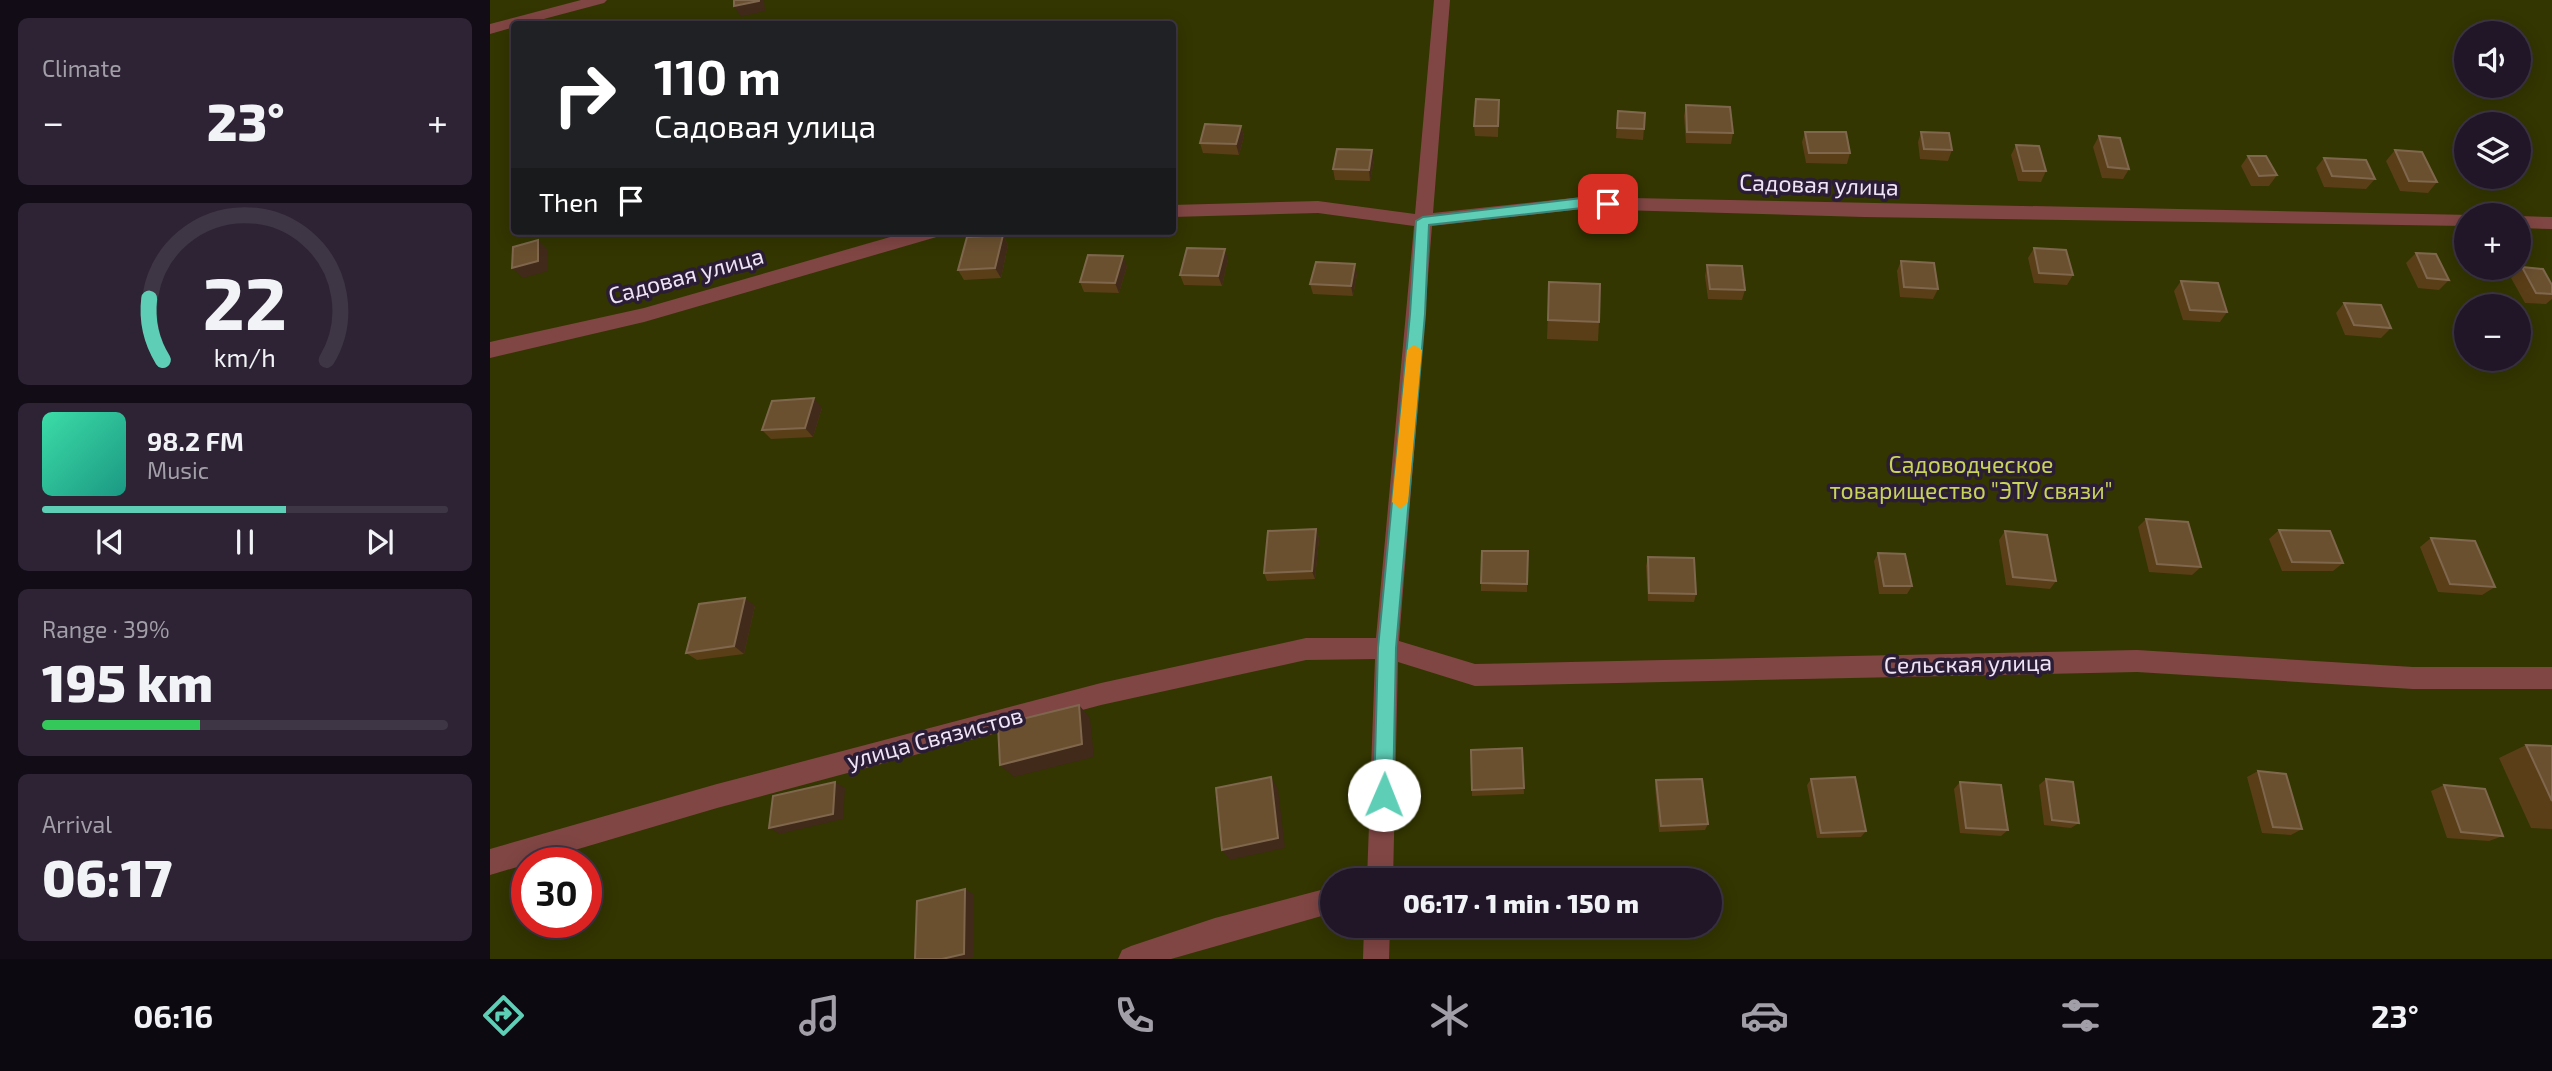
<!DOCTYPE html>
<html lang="en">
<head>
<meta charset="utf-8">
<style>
	:root { --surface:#211628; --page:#2d2334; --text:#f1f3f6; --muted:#a29fa8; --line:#3e3545; --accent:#5eceb7 }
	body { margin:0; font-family:"Exo 2",sans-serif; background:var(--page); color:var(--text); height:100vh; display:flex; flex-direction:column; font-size:26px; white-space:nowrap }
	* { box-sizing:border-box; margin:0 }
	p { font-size:23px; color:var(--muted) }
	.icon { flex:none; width:38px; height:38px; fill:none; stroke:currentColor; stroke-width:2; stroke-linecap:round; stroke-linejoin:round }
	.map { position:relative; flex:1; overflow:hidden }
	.details { display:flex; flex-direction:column; gap:18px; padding:18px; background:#120c16; width:490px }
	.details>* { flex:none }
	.top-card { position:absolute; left:21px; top:21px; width:665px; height:214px; border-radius:7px; box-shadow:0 4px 18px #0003,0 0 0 2px var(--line); background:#202124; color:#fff; overflow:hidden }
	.buttons { position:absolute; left:1964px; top:21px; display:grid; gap:14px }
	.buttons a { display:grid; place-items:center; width:77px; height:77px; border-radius:50%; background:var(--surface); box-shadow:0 4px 18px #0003,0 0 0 2px var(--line); font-size:35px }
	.speed { position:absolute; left:21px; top:847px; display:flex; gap:14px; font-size:35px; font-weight:700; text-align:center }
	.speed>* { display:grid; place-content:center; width:91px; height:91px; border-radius:50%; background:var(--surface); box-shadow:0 4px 18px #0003,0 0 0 2px var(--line); line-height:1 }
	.speed .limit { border:10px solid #d22; background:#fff; color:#111 }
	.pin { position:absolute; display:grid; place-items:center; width:60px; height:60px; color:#fff; margin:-30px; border-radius:14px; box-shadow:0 4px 10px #0006 }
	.me { position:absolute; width:77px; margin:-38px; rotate:1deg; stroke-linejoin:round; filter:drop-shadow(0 0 5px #0008) }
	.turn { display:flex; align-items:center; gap:24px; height:147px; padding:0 28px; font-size:32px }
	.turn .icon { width:91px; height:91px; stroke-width:2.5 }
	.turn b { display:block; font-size:49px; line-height:60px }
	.then { display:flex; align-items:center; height:66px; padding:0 28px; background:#0003; gap:14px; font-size:26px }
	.big { font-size:52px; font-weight:800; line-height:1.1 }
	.details .widget { flex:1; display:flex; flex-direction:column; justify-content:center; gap:10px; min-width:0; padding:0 24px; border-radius:10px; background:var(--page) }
	.details .dial { align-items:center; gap:0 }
	.dial svg { height:182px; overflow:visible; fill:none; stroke:var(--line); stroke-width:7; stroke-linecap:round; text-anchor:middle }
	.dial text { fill:var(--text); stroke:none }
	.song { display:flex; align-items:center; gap:21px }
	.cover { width:84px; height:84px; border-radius:10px; background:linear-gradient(135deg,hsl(160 70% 55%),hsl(170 70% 35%)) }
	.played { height:7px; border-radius:4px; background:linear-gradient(90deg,var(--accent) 60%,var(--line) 60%) }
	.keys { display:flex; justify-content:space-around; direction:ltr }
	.heat { display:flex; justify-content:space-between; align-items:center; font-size:38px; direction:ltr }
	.charge { height:10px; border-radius:5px; background:linear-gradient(90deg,#34c759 39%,var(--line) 0) }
	.trip { position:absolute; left:830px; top:868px; width:402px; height:70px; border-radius:35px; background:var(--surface); box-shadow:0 4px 18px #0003,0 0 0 2px var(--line); font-weight:800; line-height:70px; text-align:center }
	.menu { display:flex; height:112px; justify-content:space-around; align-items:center; background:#0d0910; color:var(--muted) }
	.menu .icon { width:49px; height:49px }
	.menu .active { color:var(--accent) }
	.menu b { font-size:32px; color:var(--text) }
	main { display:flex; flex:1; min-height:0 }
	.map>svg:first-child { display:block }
</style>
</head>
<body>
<main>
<section class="details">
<div class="widget"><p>Climate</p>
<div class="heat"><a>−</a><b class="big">23°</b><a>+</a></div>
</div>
<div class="widget dial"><svg viewBox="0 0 100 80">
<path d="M14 69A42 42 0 1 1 86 69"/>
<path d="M14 69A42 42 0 0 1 8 42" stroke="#5eceb7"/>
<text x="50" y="56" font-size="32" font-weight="700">22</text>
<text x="50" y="72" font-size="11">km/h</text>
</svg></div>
<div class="widget">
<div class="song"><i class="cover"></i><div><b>98.2 FM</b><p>Music</p></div></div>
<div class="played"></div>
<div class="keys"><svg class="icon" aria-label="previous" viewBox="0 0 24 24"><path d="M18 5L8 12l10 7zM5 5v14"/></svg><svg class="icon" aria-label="pause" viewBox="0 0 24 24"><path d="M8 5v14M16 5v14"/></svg><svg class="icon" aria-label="next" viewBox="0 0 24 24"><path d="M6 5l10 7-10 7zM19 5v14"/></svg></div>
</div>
<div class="widget"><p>Range · 39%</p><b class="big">195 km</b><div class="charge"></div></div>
<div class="widget"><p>Arrival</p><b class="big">06:17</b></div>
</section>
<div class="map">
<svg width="2062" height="959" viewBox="0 0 2062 959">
	<rect width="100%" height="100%" fill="#2c1d36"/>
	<path fill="#333600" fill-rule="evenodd" d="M0 0H2062V959H0ZM24 24H682V231H24ZM1976 33H2028V86H1976ZM1976 124H2028V177H1976ZM1976 215H2028V268H1976ZM1976 306H2028V359H1976ZM37 863H96V922H37ZM842 880H1220V926H842Z"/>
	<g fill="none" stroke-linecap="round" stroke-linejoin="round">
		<g fill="#804644" fill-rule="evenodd">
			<polygon points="91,0 117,0 114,3 35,24 24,24 24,27 0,34 0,24"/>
			<polygon points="944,0 960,0 943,213 1092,197 1982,215 1976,215 1976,226 1374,217 1092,209 942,226 909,641 985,664 1647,650 1923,667 2062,667 2062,689 1923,689 1647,672 985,686 908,662 903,880 877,880 885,659 816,660 611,705 227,808 0,875 0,849 227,784 611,683 816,638 886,638 924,226 828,213 682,217 682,205 828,201 925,214"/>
			<polygon points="2028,216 2062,217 2062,229 2028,228"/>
			<polygon points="421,231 453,231 450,236 154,322 0,358 0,342 154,308"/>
			<polygon points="842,887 842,913 681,959 628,959 632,950 641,946 725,918"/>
			<polygon points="874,926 900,926 899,959 873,959"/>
		</g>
	</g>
	<g fill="#5a3e17">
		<polygon points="1009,100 1008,137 985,136 984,126"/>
		<polygon points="1196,105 1243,133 1241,144 1196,143 1194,116"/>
		<polygon points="1128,111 1154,129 1153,140 1126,138"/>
		<polygon points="751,126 754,136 749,155 713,153 710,143"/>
		<polygon points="1315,132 1360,153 1357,164 1316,163 1312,142"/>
		<polygon points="1431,132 1462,150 1458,161 1430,159 1428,142"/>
		<polygon points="1609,136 1639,169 1633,179 1612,178 1603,147"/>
		<polygon points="1526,145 1556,171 1551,182 1528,181 1521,155"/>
		<polygon points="1905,150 1947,182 1938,193 1910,191 1896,161"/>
		<polygon points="1758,156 1787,175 1779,186 1761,186 1751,166"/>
		<polygon points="1834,158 1885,179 1876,189 1834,187 1826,168"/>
		<polygon points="884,160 880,181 845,180 843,169"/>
		<polygon points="513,235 518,245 511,278 474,280 468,270"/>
		<polygon points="1544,248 1583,275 1577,285 1544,283 1538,258"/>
		<polygon points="1926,253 1959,280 1949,290 1928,288 1916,263"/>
		<polygon points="738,259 732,286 694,285 690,275"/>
		<polygon points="1411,261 1448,289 1443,299 1410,297 1407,271"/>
		<polygon points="1217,265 1255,290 1252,300 1218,299 1215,276"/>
		<polygon points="637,266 629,293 594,292 590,282"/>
		<polygon points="2032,267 2062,285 2062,299 2056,304 2035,303 2021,278"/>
		<polygon points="867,274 863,296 823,294 820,284"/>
		<polygon points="1691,281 1737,312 1730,322 1693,320 1684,291"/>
		<polygon points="1059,282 1109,322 1108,341 1057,339"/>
		<polygon points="1854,303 1901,328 1891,338 1855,335 1846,313"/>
		<polygon points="332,408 323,437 281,439 272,430"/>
		<polygon points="1656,519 1711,567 1702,575 1659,572 1648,527"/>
		<polygon points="826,529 829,538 825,579 777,581 774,573"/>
		<polygon points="1789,530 1853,563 1843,571 1792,571 1779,539"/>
		<polygon points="1515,531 1566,581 1560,589 1516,585 1509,540"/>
		<polygon points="1941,538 2005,587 1992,595 1948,592 1930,547"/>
		<polygon points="1038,551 1037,592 991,591 991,583"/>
		<polygon points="1388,553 1422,586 1417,594 1389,594 1384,561"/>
		<polygon points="1158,557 1206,594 1204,602 1158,601 1156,566"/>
		<polygon points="265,606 254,654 207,660 196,653"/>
		<polygon points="2036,745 2062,746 2062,829 2041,828 2009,758"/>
		<polygon points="1032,748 1034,794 982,796 982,790"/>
		<polygon points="1768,771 1812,829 1801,835 1772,833 1757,777"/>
		<polygon points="1321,779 1376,831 1371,837 1327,838 1317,785"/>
		<polygon points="1556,779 1589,823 1581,828 1554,825 1549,785"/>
		<polygon points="1166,780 1218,824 1215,830 1169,832 1165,787"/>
		<polygon points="1470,782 1518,830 1511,836 1470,833 1464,789"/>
		<polygon points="1954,785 2013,836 1999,841 1957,838 1941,791"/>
	</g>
	<g fill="#412a19">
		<polygon points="269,0 274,0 275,11 251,17 244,6"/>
		<polygon points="751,126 754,136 749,155 746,144"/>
		<polygon points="882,150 884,160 880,181 879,170"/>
		<polygon points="513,235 518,245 511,278 505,268"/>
		<polygon points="48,240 58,250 58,271 33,278 22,268"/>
		<polygon points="735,249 738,259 732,286 728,276"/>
		<polygon points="633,256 637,266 629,293 625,283"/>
		<polygon points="865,264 867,274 863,296 861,286"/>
		<polygon points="324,398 332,408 323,437 315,428"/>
		<polygon points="826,529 829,538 825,579 822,571"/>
		<polygon points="255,598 265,606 254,654 244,646"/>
		<polygon points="589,705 600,718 604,757 524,777 510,765"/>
		<polygon points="781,777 788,789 795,848 740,860 732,850"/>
		<polygon points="345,782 355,788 353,819 290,834 279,828"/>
		<polygon points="475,889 483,894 483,958 478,959 452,959"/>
	</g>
	<g fill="#6a502f" stroke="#7f674e" stroke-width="2">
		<polygon points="244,0 269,0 269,1 244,6"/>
		<polygon points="986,99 1009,100 1008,126 984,126"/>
		<polygon points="1196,105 1240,107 1243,133 1197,132"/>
		<polygon points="1128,111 1155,113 1154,129 1127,128"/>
		<polygon points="715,124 751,126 746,144 710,143"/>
		<polygon points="1315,132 1356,132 1360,153 1319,153"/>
		<polygon points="1431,132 1459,133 1462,150 1434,149"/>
		<polygon points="1609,136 1630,138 1639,169 1618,167"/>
		<polygon points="1526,145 1549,146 1556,171 1533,171"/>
		<polygon points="847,149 882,150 879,170 843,169"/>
		<polygon points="1905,150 1932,152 1947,182 1919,181"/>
		<polygon points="1758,156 1776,156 1787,175 1769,176"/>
		<polygon points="1834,158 1876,160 1885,179 1842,176"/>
		<polygon points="513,235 505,268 468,270 477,237"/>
		<polygon points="48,240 48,261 22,268 23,247"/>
		<polygon points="697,248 735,249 728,276 690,275"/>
		<polygon points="1544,248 1576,250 1583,275 1549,273"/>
		<polygon points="1926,253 1946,254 1959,280 1937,278"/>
		<polygon points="598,255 633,256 625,283 590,282"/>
		<polygon points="1411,261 1444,263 1448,289 1414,287"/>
		<polygon points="826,262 865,264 861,286 820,284"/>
		<polygon points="1217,265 1252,266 1255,290 1220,289"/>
		<polygon points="2032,267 2053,269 2062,285 2062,294 2046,293"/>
		<polygon points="1691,281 1728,283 1737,312 1700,310"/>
		<polygon points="1059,282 1110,284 1109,322 1058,320"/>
		<polygon points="1854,303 1891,305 1901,328 1864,325"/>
		<polygon points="324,398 315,428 272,430 282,401"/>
		<polygon points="1656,519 1698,522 1711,567 1667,564"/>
		<polygon points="826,529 822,571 774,573 778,531"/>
		<polygon points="1789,530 1840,531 1853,563 1802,562"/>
		<polygon points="1515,531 1557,535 1566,581 1523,577"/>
		<polygon points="1941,538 1985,541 2005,587 1960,584"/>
		<polygon points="992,551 1038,551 1037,584 991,583"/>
		<polygon points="1388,553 1415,554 1422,586 1394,586"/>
		<polygon points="1158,557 1204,558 1206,594 1159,593"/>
		<polygon points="255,598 244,646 196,653 209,604"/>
		<polygon points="589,705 592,744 510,765 508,725"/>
		<polygon points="2036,745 2062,746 2062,801"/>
		<polygon points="1032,748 1034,788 982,790 981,750"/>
		<polygon points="1768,771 1796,774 1812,829 1783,827"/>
		<polygon points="781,777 788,838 732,850 726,788"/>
		<polygon points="1365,777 1376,831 1331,833 1321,779"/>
		<polygon points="1212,779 1218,824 1171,826 1166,780"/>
		<polygon points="1556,779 1583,782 1589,823 1562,820"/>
		<polygon points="345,782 343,814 279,828 283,796"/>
		<polygon points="1470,782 1511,785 1518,830 1476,828"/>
		<polygon points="1954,785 1995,789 2013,836 1971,832"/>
		<polygon points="475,889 474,954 452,959 425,959 427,901"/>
	</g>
	<polygon fill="#5eceb7" stroke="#3d8677" stroke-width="2" points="1092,198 1118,199 1125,204 1118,208 1092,208 939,225 935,314 906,648 903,795 900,802 894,804 887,802 884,795 888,648 920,314 926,221 933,217"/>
	<polygon fill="#f59e0b" points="924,345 932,350 918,502 910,509 902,502 917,350"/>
	<g text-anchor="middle" stroke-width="7" stroke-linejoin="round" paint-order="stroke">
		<g font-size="23" fill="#eee4f5" stroke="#2c1d36">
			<text transform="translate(1329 185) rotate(2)" y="8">Садовая улица</text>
			<text transform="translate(196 276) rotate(-15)" y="8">Садовая улица</text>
			<text transform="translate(1478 664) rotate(-1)" y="8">Сельская улица</text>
			<text transform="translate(445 738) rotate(-15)" y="8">улица Связистов</text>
		</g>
		<g font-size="23" fill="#c9d359" stroke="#2c1d36">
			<text x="1481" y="473">Садоводческое<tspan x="1481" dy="26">товарищество "ЭТУ связи"</tspan></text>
		</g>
	</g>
</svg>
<div class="buttons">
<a><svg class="icon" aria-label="sound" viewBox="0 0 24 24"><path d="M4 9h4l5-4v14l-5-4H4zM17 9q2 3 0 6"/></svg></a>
<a><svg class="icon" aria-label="layers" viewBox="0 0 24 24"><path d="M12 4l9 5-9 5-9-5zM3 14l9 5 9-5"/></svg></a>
<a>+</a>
<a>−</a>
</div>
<div class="speed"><div class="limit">30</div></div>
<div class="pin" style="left:1118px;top:204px;background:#d93025"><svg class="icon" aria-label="arrive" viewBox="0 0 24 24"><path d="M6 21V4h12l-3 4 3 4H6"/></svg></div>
<svg class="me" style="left:894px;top:795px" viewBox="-20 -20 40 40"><circle r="19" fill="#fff"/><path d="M0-13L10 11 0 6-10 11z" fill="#5eceb7"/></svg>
<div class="trip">06:17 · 1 min · 150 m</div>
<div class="top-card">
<div class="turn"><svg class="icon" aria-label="right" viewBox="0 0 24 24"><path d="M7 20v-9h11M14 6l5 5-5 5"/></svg><div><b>110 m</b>Садовая улица</div></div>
<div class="then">Then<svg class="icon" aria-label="arrive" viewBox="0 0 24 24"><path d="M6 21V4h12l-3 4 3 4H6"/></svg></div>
</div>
</div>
</main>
<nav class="menu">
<b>06:16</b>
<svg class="icon active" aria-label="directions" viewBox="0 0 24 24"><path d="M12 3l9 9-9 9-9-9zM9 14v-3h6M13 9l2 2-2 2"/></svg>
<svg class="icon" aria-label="music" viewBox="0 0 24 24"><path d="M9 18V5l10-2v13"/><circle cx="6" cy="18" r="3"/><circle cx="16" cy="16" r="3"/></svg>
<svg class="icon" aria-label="phone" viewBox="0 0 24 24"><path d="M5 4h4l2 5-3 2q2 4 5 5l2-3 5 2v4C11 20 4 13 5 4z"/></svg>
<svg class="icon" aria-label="climate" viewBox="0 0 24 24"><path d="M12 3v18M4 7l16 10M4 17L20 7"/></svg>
<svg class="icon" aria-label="car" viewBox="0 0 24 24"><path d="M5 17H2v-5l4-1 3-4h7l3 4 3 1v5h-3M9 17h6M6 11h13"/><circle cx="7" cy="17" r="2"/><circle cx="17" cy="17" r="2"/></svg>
<svg class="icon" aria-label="filters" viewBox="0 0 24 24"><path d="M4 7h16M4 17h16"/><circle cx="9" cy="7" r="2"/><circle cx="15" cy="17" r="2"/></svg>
<b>23°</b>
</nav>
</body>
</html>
